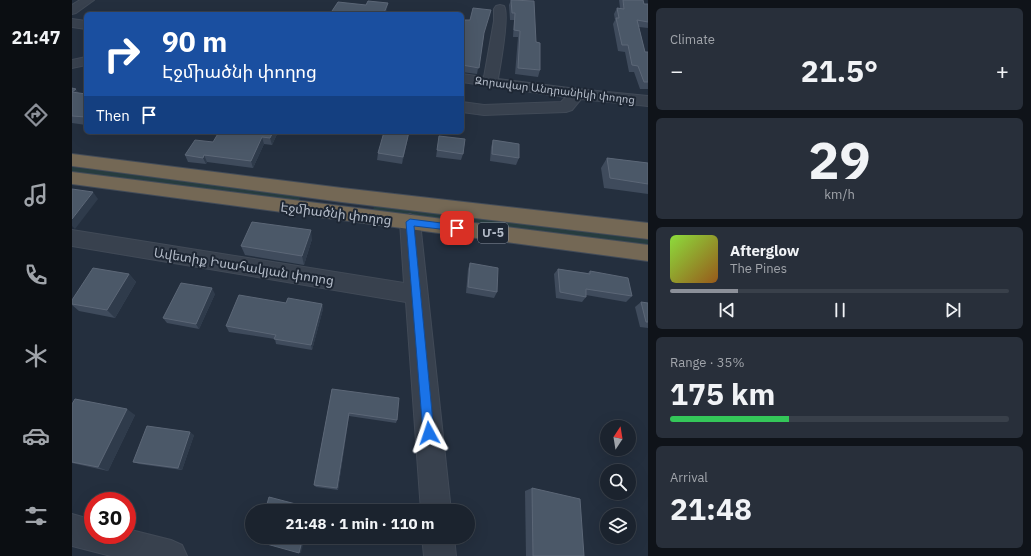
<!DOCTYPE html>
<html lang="en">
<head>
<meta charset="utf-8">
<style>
	:root { --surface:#1b232e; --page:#282f3a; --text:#f1f3f6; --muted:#a0a4aa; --line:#39404a; --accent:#8c9099 }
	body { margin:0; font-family:"IBM Plex Sans","Noto Sans Armenian",sans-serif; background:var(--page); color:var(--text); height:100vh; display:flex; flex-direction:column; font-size:15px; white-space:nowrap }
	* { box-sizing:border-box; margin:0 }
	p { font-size:13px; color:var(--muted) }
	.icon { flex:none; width:22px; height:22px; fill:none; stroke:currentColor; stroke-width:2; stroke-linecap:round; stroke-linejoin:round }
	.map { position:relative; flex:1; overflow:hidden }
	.side { display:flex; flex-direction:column; gap:8px; padding:8px; background:#0f1319; width:383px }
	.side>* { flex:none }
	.hud { position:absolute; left:12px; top:12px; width:380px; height:122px; border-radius:6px; box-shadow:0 4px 16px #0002,0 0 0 1px var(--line); background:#1a4fa0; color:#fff; overflow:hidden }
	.needle { width:26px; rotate:12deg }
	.fabs { position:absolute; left:528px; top:420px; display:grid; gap:8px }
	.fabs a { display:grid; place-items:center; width:36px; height:36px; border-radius:50%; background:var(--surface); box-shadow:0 4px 16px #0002,0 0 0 1px var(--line); font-size:20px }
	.speed { position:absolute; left:12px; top:492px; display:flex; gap:8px; font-size:20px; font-weight:700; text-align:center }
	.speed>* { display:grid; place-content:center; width:52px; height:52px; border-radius:50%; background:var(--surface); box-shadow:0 4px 16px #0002,0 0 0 1px var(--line); line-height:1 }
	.speed .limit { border:6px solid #d22; background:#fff; color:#111 }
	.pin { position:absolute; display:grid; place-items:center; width:34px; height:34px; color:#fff; margin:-17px; border-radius:8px; box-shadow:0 2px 6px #0006 }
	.me { position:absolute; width:44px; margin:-22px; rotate:355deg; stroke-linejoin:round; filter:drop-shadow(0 0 3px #0008) }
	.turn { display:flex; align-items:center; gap:14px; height:84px; padding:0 12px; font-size:18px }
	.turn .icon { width:52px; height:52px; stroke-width:2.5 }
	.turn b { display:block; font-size:28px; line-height:34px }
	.then { display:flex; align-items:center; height:38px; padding:0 12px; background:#0003; gap:8px; font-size:15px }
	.big { font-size:30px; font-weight:700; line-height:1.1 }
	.side .widget { flex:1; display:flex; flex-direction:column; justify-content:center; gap:6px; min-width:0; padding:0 14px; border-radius:6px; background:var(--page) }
	.side .dial { align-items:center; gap:0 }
	.dial b { font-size:52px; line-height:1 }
	.song { display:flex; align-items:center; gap:12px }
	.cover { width:48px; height:48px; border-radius:6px; background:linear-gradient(135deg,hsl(90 70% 55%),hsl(30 70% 35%)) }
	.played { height:4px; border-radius:2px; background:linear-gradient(90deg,var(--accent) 20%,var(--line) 20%) }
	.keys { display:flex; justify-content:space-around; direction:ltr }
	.heat { display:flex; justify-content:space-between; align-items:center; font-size:22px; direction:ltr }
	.charge { height:6px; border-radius:3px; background:linear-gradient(90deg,#34c759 35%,var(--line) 0) }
	.trip { position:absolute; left:173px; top:504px; width:230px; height:40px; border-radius:20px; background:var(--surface); box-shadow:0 4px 16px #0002,0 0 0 1px var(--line); font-weight:700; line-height:40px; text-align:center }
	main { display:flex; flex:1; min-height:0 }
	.tabs { display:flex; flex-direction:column; width:72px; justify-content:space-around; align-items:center; background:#0b0e12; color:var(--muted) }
	.tabs .icon { width:28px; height:28px }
	.tabs .active { color:var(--accent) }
	.tabs b { font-size:18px; color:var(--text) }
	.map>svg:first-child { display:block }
</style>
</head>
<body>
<main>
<nav class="tabs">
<b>21:47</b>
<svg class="icon active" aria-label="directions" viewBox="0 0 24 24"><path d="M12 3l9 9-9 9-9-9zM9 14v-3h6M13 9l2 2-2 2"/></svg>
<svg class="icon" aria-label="music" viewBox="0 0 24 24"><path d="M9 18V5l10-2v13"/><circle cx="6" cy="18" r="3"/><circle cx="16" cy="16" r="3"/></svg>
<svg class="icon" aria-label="phone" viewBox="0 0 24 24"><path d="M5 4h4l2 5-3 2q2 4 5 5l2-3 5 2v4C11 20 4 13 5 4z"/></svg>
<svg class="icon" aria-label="climate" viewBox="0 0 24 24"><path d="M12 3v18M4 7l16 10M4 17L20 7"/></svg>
<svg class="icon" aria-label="car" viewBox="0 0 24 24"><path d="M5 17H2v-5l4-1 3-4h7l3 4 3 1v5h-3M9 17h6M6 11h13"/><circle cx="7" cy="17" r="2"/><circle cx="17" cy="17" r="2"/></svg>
<svg class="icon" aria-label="filters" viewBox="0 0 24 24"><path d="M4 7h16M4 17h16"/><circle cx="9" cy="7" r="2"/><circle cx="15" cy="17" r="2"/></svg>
</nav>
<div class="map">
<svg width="576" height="556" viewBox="0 0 576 556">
	<rect width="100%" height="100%" fill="#242f3e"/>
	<g fill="#263c3f">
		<polygon points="0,167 228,196 227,202 0,172"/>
		<polygon points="302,205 576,240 576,246 301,212"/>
	</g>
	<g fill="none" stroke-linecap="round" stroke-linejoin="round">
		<g stroke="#414a57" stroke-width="2">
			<g id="minor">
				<polygon points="8,0 22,0 4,13 0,14 0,5"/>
				<path d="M428 5 432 6C438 15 428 66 426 79L505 89 576 96V106L509 99 500 110 494 112 412 115 390 112V102L412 105 489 102 494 97 390 82V74L412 77 422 21V9L424 6Z"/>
				<polygon points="0,19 14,21 14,29 0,27"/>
				<polygon points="14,57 14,65 0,68 0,60"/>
				<polygon points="338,214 345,217 348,222 379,511 349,511 334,302 0,246 0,230 332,283 328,222 331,217"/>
				<polygon points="0,514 21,520 21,535 55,535 55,529 99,540 110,545 115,556 39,556 0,546"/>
				<polygon points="350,537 382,537 384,556 352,556"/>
			</g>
		</g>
		<g stroke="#434c59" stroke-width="2">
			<g id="highway">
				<polygon points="0,154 270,188 576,223 576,239 270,202 0,166"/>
				<polygon points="0,172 576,245 576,261 0,184"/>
			</g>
		</g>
		<use href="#minor" fill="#38414e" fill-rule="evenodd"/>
		<use href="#highway" fill="#746855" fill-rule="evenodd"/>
	</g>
	<g fill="#3f4b5c">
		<polygon points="439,0 464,42 468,70 466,77 443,74 446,37 441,37 442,20 438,20 437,5"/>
		<polygon points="547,0 571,0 572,4 576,4 576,28 567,27 573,52 576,52 576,89 568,89 562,72 557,72 553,52 546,51 541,24 543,20 542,14 545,8 548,8"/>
		<polygon points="390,30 412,35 405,74 390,72"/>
		<polygon points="0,88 7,93 14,94 14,125 0,123"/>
		<polygon points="97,132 115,132 114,134"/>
		<polygon points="206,132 200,145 192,144 181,168 135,162 134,164 116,162 113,155 141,142"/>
		<polygon points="367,136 391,154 389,160 364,157"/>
		<polygon points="336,138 330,164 305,160 306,153"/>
		<polygon points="421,140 447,158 444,165 418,161 419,147"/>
		<polygon points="535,158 576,163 576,194 532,188 529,168"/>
		<polygon points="240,239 232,265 173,255 169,246"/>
		<polygon points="398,263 425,292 422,298 394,293 396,269"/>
		<polygon points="486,269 516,273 518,271 560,296 554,302 514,295 514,297 510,302 484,298 482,274"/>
		<polygon points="57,274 64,282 43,318 7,311 0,305 0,300"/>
		<polygon points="143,294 127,329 95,323 91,318"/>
		<polygon points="569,302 576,303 576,328 568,327 563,307"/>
		<polygon points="214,303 250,304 251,309 240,350 204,344 203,339 157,332 154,326"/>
		<polygon points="260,389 325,420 324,423 277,416 266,490 244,487 242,485"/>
		<polygon points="0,404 63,415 36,471 0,463"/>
		<polygon points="122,435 110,470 67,464 61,462"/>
		<polygon points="460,488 512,556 454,556 453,491"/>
	</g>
	<g fill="#2f3b4b">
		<polygon points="316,3 315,9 314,14 312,14"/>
		<polygon points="4,89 9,97 0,93"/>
		<polygon points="201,132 206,132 200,145 198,138"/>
		<polygon points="337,132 336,138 330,164 331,157"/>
		<polygon points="190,137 192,144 181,168 179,161"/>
		<polygon points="132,155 135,162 134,164 131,158"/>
		<polygon points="21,192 26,199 3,229 0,226 0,219"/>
		<polygon points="239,230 240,239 232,265 230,256"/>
		<polygon points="57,274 64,282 43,318 35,310"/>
		<polygon points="140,288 143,294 127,329 124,324"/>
		<polygon points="250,304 251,309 240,350 239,345"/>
		<polygon points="55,409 63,415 36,471 26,467"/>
		<polygon points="277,413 277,416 266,490 265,488"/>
		<polygon points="118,432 122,435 110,470 106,468"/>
		<polygon points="231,537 233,537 229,553 227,553"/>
	</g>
	<g fill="#4b5868" stroke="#5c6777">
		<polygon points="439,0 462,1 464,42 468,43 468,70 446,68 448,31 442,30 443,13 440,13"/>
		<polygon points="551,0 571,0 572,4 576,4 576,22 565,20 573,52 576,52 576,82 572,82 566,66 560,65 556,45 550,45 544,18 547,18 545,8 552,9"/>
		<polygon points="296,1 316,3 312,13 315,13 314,14 258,14 266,2 294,5"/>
		<polygon points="401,8 419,10 412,33 407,68 390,65 390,30 393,20 398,20"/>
		<polygon points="0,88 4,89 0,92"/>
		<polygon points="0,92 14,94 14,117 0,116"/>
		<polygon points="147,132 201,132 198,138 190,137 179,161 132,155 131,158 113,155 123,140 141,142"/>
		<polygon points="312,132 337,132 331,157 306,153"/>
		<polygon points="367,136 393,139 391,154 365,150"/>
		<polygon points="421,140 447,144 447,158 420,154"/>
		<polygon points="535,158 576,163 576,184 538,178"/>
		<polygon points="0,189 21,192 0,219"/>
		<polygon points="180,222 239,230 230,256 169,246"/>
		<polygon points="398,263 426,268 425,292 396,287"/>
		<polygon points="21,268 57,274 35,310 0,304 0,300"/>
		<polygon points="486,269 518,274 518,271 556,278 560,296 514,289 514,297 488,292"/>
		<polygon points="109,283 140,288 124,324 91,318"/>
		<polygon points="167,295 214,303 216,298 250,304 239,345 202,339 204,335 154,326"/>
		<polygon points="569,302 576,303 576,322 574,322"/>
		<polygon points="260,389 327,398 325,420 277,413 265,488 242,485"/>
		<polygon points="3,399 55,409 26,467 0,462 0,404"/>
		<polygon points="75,426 118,432 106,468 61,462"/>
		<polygon points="460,488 508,499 512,556 461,556"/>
		<polygon points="197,497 239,508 238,511 193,511"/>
		<polygon points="185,537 231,537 227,553 184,541"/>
	</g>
	<polygon fill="#1a73e8" stroke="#114b97" points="338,219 385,225 389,228 385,231 342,226 362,433 361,437 357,439 353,437 351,433 334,222"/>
	<g text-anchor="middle" stroke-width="4" stroke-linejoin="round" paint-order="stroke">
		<g font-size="11" fill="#b4bcc9" stroke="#1d2633">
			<text transform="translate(483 90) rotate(7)" y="4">Զորավար Անդրանիկի փողոց</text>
		</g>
		<rect fill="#1d2633" stroke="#878f9c" stroke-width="1" x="406" y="223" width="30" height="20" rx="3"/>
		<g font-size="12" font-weight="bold" fill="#b4bcc9">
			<text x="421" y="237">Մ-5</text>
		</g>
		<g font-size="13" fill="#b4bcc9" stroke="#1d2633">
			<text transform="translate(264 213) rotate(7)" y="5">Էջմիածնի փողոց</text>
			<text transform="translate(172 266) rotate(9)" y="5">Ավետիք Իսահակյան փողոց</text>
		</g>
	</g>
</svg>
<div class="fabs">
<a><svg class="needle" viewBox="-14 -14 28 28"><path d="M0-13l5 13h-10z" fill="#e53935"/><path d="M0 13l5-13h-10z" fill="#a0a4aa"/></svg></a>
<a><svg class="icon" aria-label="search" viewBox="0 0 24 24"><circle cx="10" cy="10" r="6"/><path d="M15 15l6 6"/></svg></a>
<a><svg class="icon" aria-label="layers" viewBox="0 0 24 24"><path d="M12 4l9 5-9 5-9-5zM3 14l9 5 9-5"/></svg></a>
</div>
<div class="speed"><div class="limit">30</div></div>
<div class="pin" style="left:385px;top:228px;background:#d93025"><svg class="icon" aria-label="arrive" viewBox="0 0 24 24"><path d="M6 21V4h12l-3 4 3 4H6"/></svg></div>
<svg class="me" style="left:357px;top:433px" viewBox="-20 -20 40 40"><path d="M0-17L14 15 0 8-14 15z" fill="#1a73e8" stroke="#fff" stroke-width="4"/></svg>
<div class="trip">21:48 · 1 min · 110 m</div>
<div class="hud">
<div class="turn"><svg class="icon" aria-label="right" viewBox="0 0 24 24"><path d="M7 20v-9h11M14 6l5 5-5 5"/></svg><div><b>90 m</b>Էջմիածնի փողոց</div></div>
<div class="then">Then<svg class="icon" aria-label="arrive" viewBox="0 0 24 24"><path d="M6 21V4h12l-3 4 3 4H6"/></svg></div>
</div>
</div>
<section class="side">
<div class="widget"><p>Climate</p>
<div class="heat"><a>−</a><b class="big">21.5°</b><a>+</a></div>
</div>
<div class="widget dial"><b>29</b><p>km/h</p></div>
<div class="widget">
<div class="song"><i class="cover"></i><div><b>Afterglow</b><p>The Pines</p></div></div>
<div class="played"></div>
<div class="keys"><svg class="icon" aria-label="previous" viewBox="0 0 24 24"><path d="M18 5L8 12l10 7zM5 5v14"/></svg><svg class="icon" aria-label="pause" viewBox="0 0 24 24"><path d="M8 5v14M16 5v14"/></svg><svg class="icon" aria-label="next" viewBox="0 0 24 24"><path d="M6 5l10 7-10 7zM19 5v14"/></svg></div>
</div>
<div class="widget"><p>Range · 35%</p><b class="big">175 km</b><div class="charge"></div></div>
<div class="widget"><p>Arrival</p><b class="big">21:48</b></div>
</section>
</main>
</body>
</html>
